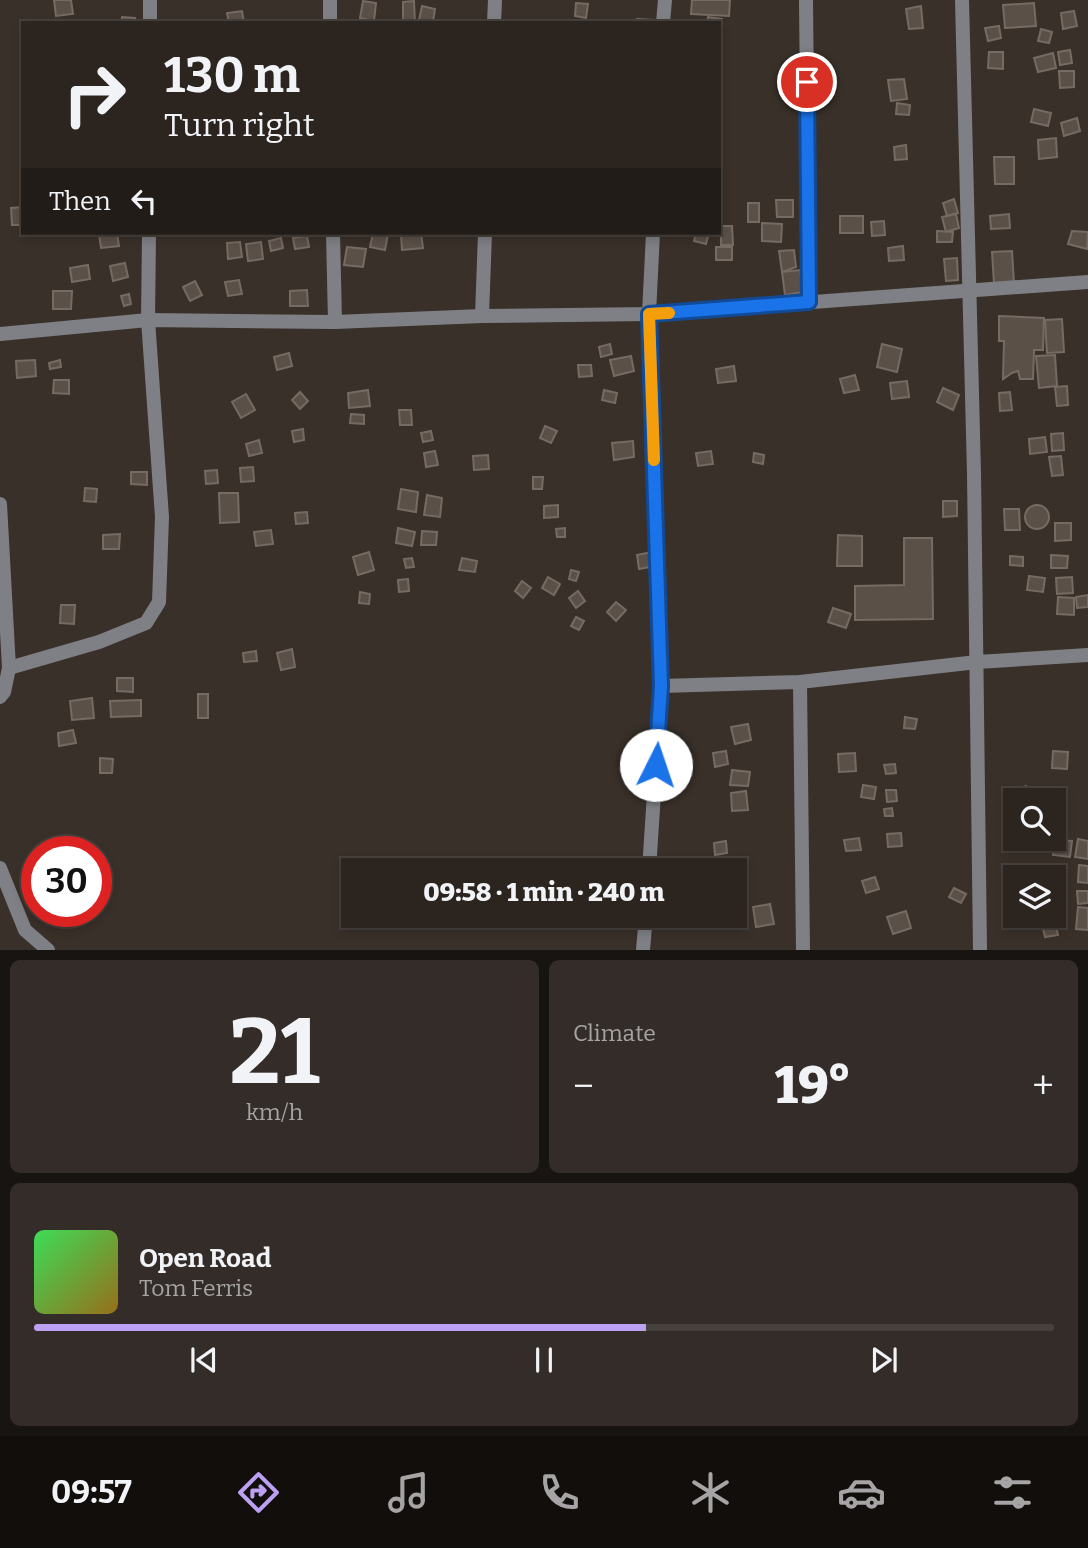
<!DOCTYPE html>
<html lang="en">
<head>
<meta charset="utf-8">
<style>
	:root { --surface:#2b241f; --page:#332c28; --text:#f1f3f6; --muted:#a6a4a4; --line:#47413d; --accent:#bca0f2 }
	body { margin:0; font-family:Bitter,serif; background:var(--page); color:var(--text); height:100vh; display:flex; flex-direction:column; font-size:26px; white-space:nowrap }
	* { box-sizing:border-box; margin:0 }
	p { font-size:23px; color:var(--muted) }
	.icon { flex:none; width:38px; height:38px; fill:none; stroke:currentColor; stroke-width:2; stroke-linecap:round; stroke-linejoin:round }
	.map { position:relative; height:950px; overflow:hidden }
	.sheet { display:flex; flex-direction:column; gap:10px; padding:10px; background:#181411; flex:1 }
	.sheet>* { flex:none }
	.banner { position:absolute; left:21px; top:21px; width:700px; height:214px; border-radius:0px; box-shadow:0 4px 10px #0003,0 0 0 2px var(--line); background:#2b241f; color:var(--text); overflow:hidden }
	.fabs { position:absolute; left:1003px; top:788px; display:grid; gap:14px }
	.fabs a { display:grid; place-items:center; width:63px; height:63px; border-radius:0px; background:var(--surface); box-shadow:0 4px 10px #0003,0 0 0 2px var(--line); font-size:35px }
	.speed { position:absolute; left:21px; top:836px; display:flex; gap:14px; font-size:35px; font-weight:700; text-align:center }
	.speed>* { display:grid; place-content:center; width:91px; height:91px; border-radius:50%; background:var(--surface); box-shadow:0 4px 10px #0003,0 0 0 2px var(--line); line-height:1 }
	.speed .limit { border:10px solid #d22; background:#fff; color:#111 }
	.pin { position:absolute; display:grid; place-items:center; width:60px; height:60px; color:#fff; margin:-30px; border:4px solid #fff; border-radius:50%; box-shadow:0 2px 7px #0007 }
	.me { position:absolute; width:77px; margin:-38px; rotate:4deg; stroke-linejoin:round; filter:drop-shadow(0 0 5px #0008) }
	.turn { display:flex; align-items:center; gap:24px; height:147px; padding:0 28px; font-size:32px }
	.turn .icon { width:91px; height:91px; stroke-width:2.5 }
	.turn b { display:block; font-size:49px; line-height:60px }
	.then { display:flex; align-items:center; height:66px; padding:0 28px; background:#0003; gap:14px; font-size:26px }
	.big { font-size:52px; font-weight:800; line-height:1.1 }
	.sheet .widget { flex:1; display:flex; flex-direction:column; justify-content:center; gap:10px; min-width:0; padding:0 24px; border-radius:10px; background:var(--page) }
	.sheet .dial { align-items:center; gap:0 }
	.dial b { font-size:91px; line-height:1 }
	.song { display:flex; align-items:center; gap:21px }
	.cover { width:84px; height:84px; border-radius:10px; background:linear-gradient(135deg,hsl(130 70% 55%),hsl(40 70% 35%)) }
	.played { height:7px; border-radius:4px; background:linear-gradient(90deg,var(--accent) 60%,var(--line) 60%) }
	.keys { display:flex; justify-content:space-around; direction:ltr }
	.heat { display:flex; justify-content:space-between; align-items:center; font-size:38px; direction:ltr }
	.sheet .tiles { flex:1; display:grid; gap:10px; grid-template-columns:1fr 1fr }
	.widget:last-child { grid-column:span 2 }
	.trip { position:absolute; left:341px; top:858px; width:406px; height:70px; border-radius:0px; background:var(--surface); box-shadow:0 4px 10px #0003,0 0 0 2px var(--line); font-weight:800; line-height:70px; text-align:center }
	.tab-bar { display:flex; height:112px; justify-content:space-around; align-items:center; background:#110e0c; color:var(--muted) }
	.tab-bar .icon { width:49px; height:49px }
	.tab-bar .active { color:var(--accent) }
	.tab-bar b { font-size:32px; color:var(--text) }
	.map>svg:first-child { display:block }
</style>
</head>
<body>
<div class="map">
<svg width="1088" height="950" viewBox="0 0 1088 950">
	<rect width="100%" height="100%" fill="#393029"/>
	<g fill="#5a5048" stroke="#766b63" stroke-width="2">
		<polygon points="54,0 71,0 73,14 56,16"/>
		<polygon points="692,0 730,0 729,16 691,14"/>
		<polygon points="363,1 376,3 374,21 360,18"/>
		<polygon points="414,1 415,23 403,21 403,2"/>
		<polygon points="576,3 588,4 586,18 575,16"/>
		<polygon points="1034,3 1036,26 1005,28 1003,5"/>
		<polygon points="422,6 435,9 433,22 419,20"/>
		<polygon points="921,6 923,28 909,29 906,9"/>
		<polygon points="242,11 244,23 229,23 227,13"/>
		<polygon points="1074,11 1077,26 1063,29 1061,13"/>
		<polygon points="122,17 135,18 135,23 121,23"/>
		<polygon points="708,17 722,19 721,31 719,31 719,23 707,23"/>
		<polygon points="637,19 656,20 656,23 637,23"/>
		<polygon points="999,26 1001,38 988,41 985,28"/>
		<polygon points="1041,29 1052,32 1049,43 1038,41"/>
		<polygon points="1070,50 1072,63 1060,65 1058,52"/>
		<polygon points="989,52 1003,52 1003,69 988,68"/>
		<polygon points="1053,53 1056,68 1038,72 1034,58"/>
		<polygon points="1059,71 1074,71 1074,87 1060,88"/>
		<polygon points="904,79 907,99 891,101 888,80"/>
		<polygon points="897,103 910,105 909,115 896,114"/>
		<polygon points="1034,109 1051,113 1048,126 1031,122"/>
		<polygon points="1077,118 1080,131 1064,136 1061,123"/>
		<polygon points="1056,138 1057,157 1039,159 1038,140"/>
		<polygon points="906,145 907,159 895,160 894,147"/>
		<polygon points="994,157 1014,157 1014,184 995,184"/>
		<polygon points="954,199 958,213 947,216 943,203"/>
		<polygon points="776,200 793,200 793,217 777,217"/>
		<rect x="748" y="203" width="11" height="19"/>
		<polygon points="23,207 23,225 12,225 11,208"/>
		<polygon points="956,214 959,228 946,232 942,217"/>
		<polygon points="1009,214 1010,228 991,229 990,216"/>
		<rect x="840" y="216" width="23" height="17"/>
		<polygon points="884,221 885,235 872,236 871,222"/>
		<polygon points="762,223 782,224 781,242 762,241"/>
		<polygon points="721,226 732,226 733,245 721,245"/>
		<polygon points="937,231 953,232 952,242 937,242"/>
		<polygon points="1072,231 1088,232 1087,249 1068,244"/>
		<polygon points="117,233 119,246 101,248 99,235"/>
		<polygon points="373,233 388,234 385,250 370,247"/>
		<polygon points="421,233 423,248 402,250 401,235"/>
		<polygon points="696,233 709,233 706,244 694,241"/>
		<polygon points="307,236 309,247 295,249 293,238"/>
		<polygon points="281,238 283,248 271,251 269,241"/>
		<polygon points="240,242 242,257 228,259 227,243"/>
		<polygon points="261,242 263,259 248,261 246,244"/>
		<polygon points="903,246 904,260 889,261 888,248"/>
		<polygon points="347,247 366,249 363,267 344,265"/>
		<rect x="716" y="247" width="16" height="13"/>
		<polygon points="794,250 796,267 782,272 779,251"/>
		<polygon points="1012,251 1014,283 994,284 992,252"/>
		<polygon points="957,258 958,280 946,281 944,259"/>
		<polygon points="125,263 128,277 113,281 110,266"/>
		<polygon points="88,265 90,279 72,282 70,268"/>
		<polygon points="800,270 803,292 785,295 782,272"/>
		<polygon points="239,280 242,294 228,296 225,282"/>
		<polygon points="195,281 202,295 190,301 183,287"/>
		<polygon points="307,290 308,306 290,306 290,291"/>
		<polygon points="53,291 72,291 71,309 53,309"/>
		<polygon points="129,294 131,304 124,306 121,296"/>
		<polygon points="999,316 1044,318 1043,350 1034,350 1033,379 1020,379 1018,371 1012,373 1003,379 1004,341 999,341"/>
		<polygon points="1062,319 1064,352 1047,353 1045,320"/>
		<polygon points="610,344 612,354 601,357 599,347"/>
		<polygon points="882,344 902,349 897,372 877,367"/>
		<polygon points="289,353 292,366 277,370 274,357"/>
		<polygon points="1055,355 1057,386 1039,388 1036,356"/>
		<polygon points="631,356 634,371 614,376 610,360"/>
		<polygon points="35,360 36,376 17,378 16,361"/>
		<polygon points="60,360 61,367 50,369 49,363"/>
		<polygon points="578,365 591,365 592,376 579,377"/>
		<polygon points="734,366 736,381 718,383 716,369"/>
		<polygon points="855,375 859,390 844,393 840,379"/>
		<polygon points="54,380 69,380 69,394 53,393"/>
		<polygon points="907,381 909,397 892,399 890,383"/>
		<polygon points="1067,386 1068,405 1057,406 1055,387"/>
		<polygon points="943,388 959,395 953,410 937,402"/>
		<polygon points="368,390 370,406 349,408 348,393"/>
		<polygon points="604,390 617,393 615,403 602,400"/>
		<polygon points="300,392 308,401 300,409 292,400"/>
		<polygon points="1010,392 1012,410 1000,411 999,393"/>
		<polygon points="246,394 255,410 241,418 232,402"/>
		<polygon points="399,410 411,410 412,425 400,425"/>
		<polygon points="351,414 364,415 364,424 350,423"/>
		<polygon points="545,426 557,431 551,443 540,438"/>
		<polygon points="303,429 304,440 294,442 292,431"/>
		<polygon points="431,431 433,440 423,442 421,433"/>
		<polygon points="1063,433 1064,450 1052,451 1051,434"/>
		<polygon points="1045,437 1047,452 1030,454 1029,439"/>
		<polygon points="259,440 262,453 249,456 246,444"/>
		<polygon points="633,441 634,457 614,460 612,443"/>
		<polygon points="435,451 438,465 426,467 424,453"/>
		<polygon points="711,451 713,464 698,466 696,453"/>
		<polygon points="754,453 764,455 763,464 753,462"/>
		<polygon points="488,455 489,469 474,470 473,456"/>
		<polygon points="1061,456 1063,475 1052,476 1049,457"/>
		<polygon points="253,467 254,481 241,482 240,468"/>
		<polygon points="217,470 218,483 206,484 205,471"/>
		<polygon points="131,472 147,472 147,485 131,484"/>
		<polygon points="533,477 543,477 542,489 533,489"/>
		<polygon points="85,488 97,489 96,502 84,501"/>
		<polygon points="401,489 418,492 416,512 398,509"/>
		<polygon points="219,493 238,493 239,522 220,523"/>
		<polygon points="427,495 442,498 440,517 424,515"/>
		<polygon points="943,501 957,501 957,516 943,517"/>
		<circle cx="1037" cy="517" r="12"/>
		<polygon points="558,505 558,517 544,518 544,506"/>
		<polygon points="1004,509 1019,509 1020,530 1005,530"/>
		<polygon points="307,512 308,523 296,524 295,513"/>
		<polygon points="1055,523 1071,523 1071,540 1055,541"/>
		<polygon points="398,528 415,532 412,546 396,543"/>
		<polygon points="565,528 565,537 557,537 556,529"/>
		<polygon points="271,530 273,544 256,546 254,532"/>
		<polygon points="422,531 437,532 436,545 421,545"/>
		<polygon points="120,534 119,549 103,549 103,535"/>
		<polygon points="838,535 862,536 862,566 837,566"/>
		<polygon points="904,538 932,538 933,619 855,620 855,586 904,585"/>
		<polygon points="369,552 374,570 358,575 353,557"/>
		<polygon points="652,552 655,566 639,569 637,555"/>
		<polygon points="1051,555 1068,556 1067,568 1051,568"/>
		<polygon points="1010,556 1023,557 1023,566 1010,565"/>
		<polygon points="412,558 414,567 406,568 404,559"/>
		<polygon points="462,558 477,561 475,572 459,570"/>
		<polygon points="571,570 579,572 576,581 569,579"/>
		<polygon points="1029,576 1045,578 1043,592 1027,590"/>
		<polygon points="548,577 560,584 554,595 542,588"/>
		<polygon points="1072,577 1073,593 1057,594 1056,578"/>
		<polygon points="408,579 409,591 399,592 398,580"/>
		<polygon points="522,581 531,588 523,598 515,591"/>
		<polygon points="578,591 585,601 576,608 569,598"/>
		<polygon points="360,592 370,594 369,604 359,603"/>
		<polygon points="1088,595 1088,607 1077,608 1076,597"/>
		<polygon points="1058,597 1074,598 1074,615 1057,614"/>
		<polygon points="616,602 626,610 616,621 607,612"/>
		<polygon points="61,605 75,605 74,624 60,623"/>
		<polygon points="833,608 851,614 846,628 828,622"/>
		<polygon points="576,617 584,621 579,630 571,626"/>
		<polygon points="292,649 295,667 281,670 277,653"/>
		<polygon points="256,651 257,661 244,662 243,653"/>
		<polygon points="117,678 133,678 133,692 117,691"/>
		<rect x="198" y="694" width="10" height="24"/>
		<polygon points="92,698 94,718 72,720 70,701"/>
		<polygon points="141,700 141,716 111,717 110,701"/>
		<polygon points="905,717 917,719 915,729 904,728"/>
		<polygon points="748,724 751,740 735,744 731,727"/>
		<polygon points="73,730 76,743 59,746 58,733"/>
		<polygon points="726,751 728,764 715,767 713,753"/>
		<polygon points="1053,751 1068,752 1067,769 1052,768"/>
		<polygon points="855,753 856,771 839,772 838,754"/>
		<polygon points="100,758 113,759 112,773 100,773"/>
		<polygon points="895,764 896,773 886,774 884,765"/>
		<polygon points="732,770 750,772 748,786 730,785"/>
		<polygon points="863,785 876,787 874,799 861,797"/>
		<polygon points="1026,786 1031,800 1015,800 1015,809 1008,812 1002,795"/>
		<polygon points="886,790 896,790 897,801 887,802"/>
		<polygon points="746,791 748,810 732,811 731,793"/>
		<polygon points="892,808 893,816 885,816 884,809"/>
		<polygon points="1054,818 1059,818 1060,826 1054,827"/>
		<polygon points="901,833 902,846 888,847 887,834"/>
		<polygon points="859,838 861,850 846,851 844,840"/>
		<polygon points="1078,839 1088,841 1088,859 1075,857"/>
		<polygon points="1055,840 1072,841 1070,857 1053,855"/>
		<polygon points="726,841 727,853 715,855 714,843"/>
		<polygon points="714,862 727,862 728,870 714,870"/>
		<rect x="689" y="864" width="11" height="6"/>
		<polygon points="1079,865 1088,866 1088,883 1078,882"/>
		<polygon points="875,877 879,889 866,893 862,881"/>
		<polygon points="954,888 966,894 961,903 949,897"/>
		<polygon points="1077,891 1088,891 1088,903 1078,904"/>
		<polygon points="770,904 774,924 756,927 753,907"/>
		<polygon points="1078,907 1088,908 1088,930 1076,929"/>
		<polygon points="906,911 911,928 893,934 887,917"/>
		<polygon points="1054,918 1058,935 1045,937 1041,920"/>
	</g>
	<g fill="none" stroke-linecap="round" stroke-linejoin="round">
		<g stroke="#7f8085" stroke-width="14">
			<polyline points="806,0 809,302"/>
			<polyline points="962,0 974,473 980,950"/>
			<polyline points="150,23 150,0"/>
			<polyline points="330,23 330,0"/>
			<polyline points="494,23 495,0"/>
			<polyline points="663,23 665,0"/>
			<polyline points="482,316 485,233"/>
			<polyline points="335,322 482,316 649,314 1088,282"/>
			<polyline points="0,334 148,320 335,322 333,233"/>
			<polyline points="0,504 9,668 4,692 0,697"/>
			<polyline points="9,668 99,642 146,623 159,602 162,517 148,320 149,233"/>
			<polyline points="800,682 803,950"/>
			<polyline points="661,686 800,682 977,662 1088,655"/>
			<polyline points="0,868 25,930 48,950"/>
			<polyline points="649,870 661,686 649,314 653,233"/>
			<polyline points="643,950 646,915"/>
		</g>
	</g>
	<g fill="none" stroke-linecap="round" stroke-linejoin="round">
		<g stroke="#114b97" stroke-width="18">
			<polyline id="route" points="656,765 661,686 649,314 809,302 807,82"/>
		</g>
		<use href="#route" stroke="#1a73e8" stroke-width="12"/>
		<polyline stroke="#f59e0b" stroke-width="12" points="654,460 649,314 669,313"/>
	</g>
</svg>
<div class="fabs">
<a><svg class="icon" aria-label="search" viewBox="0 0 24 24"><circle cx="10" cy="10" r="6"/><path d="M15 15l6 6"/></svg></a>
<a><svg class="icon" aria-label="layers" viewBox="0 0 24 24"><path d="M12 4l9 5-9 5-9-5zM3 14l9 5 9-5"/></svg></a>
</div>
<div class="speed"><div class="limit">30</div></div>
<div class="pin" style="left:807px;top:82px;background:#d93025"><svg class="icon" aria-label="arrive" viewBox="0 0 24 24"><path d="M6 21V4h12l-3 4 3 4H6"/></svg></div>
<svg class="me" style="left:656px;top:765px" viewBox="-20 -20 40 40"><circle r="19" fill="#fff"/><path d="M0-13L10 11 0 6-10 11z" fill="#1a73e8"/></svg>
<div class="trip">09:58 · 1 min · 240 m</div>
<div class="banner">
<div class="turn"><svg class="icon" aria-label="right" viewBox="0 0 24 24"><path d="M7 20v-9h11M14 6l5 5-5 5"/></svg><div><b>130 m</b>Turn right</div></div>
<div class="then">Then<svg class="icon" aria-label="left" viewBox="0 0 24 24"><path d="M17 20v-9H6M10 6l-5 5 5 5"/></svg></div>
</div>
</div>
<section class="sheet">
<div class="tiles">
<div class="widget dial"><b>21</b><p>km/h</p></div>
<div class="widget"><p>Climate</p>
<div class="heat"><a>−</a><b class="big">19°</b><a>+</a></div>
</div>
<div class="widget">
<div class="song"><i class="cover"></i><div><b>Open Road</b><p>Tom Ferris</p></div></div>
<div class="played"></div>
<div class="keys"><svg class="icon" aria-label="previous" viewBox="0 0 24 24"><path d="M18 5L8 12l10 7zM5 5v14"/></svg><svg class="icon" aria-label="pause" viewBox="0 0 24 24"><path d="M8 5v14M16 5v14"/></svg><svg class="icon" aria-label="next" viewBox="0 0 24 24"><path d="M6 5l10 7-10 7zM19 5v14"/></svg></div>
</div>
</div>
</section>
<nav class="tab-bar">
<b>09:57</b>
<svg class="icon active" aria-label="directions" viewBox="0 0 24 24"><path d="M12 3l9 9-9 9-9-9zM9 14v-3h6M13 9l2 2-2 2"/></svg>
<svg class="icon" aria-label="music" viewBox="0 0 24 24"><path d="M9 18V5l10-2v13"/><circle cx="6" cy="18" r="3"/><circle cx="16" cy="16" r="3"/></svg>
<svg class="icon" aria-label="phone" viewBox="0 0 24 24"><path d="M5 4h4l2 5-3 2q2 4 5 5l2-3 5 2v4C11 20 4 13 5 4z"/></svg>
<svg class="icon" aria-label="climate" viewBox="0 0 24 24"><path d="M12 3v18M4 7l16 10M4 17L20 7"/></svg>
<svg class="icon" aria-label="car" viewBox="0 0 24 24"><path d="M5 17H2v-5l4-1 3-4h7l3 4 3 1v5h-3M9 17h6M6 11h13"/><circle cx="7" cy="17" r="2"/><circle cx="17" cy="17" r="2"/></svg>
<svg class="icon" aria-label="filters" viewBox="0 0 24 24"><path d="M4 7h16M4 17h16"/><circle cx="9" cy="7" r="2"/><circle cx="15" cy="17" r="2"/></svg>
</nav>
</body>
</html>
